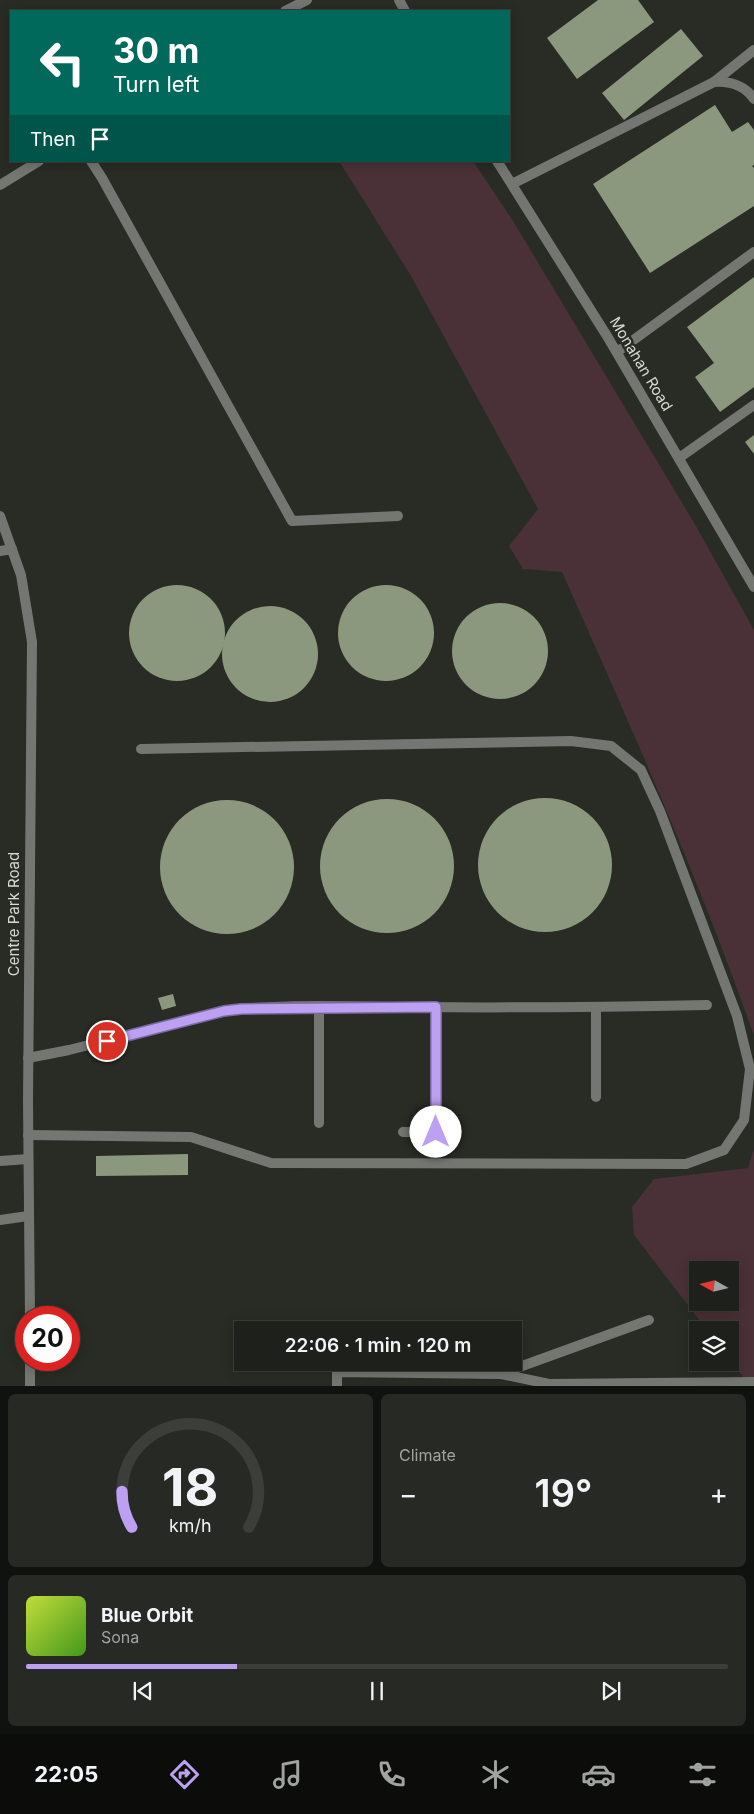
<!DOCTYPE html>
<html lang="en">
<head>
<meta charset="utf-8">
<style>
	:root { --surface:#1e211b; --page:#262924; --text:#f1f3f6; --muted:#a1a3a3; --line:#3c3e3a; --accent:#bca0f2 }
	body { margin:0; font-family:Inter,sans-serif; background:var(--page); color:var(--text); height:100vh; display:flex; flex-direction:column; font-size:19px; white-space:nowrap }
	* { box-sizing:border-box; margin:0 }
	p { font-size:16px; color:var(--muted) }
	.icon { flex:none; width:28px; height:28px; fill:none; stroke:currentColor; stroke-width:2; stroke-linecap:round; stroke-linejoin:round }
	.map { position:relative; height:1386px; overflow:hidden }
	.details { display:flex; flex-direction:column; gap:8px; padding:8px; background:#10120f; flex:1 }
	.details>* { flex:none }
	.guide { position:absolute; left:10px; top:10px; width:500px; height:152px; border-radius:0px; box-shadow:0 2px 12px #0003,0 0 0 1px var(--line); background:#00695c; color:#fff; overflow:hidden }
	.needle { width:32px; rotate:278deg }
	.fabs { position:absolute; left:689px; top:1261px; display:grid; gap:10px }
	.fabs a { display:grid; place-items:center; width:50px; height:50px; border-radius:0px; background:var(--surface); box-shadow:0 2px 12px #0003,0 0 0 1px var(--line); font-size:25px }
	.speed { position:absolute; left:15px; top:1306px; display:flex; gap:10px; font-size:25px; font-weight:700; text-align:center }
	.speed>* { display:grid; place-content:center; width:65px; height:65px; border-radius:50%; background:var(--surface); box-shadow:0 2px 12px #0003,0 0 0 1px var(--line); line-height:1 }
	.speed .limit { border:8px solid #d22; background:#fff; color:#111 }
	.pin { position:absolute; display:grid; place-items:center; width:42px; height:42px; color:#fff; margin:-21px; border:2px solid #fff; border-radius:50%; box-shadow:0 1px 5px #0007 }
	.me { position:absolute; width:55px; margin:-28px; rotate:0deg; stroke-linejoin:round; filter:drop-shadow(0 0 4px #0008) }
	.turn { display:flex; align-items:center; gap:18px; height:105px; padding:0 20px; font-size:22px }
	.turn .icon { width:65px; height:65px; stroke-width:2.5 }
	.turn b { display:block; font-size:35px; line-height:42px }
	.then { display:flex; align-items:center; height:48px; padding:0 20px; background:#0003; gap:10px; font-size:19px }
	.big { font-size:38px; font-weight:600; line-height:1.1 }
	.details .card { flex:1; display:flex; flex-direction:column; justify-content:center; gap:8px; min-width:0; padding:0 18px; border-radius:8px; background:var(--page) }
	.details .dial { align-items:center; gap:0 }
	.dial svg { height:130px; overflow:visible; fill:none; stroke:var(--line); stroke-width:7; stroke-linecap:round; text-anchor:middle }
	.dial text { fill:var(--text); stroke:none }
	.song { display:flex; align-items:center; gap:15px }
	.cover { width:60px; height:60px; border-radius:8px; background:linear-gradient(135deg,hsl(70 70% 55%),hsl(100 70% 35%)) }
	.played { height:5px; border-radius:2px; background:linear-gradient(90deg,var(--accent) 30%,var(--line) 30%) }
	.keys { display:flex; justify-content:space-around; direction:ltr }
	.heat { display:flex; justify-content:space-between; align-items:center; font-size:28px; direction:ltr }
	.details .tiles { flex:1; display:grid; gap:8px; grid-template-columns:1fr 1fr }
	.card:last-child { grid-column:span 2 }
	.trip { position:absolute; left:234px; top:1321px; width:288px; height:50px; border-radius:0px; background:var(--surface); box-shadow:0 2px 12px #0003,0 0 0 1px var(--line); font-weight:600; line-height:50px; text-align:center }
	.tab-bar { display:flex; height:80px; justify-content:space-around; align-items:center; background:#0c0d0b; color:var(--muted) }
	.tab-bar .icon { width:35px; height:35px }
	.tab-bar .selected { color:var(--accent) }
	.tab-bar b { font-size:22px; color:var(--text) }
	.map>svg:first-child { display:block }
</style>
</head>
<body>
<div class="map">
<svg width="754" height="1387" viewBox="0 0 754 1387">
	<rect width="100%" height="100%" fill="#282c24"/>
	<g fill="#493137" fill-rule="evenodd">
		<path d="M339 161H473L515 224 696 526 754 630V1036C699 878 630 725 562 572L523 569 509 546 538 509 411 276Z"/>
		<path d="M754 1148V1386H750L730 1359V1330H707L634 1235 632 1207 654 1179 748 1168ZM698 1270H730V1302H698Z"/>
	</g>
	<g fill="#8c987d">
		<polygon points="598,0 638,0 654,22 577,79 547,38"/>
		<polygon points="681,29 703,56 624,120 602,93"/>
		<polygon points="715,105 732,132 748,122 754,130 754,165 752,166 754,168 754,206 650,273 593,184"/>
		<polygon points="754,277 754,387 720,412 695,377 714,363 687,327"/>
		<polygon points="754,435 754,454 745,442"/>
		<circle cx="386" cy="633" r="48"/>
		<circle cx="177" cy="633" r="48"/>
		<circle cx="500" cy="651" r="48"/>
		<circle cx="270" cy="654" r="48"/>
		<circle cx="545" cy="865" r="67"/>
		<circle cx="387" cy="866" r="67"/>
		<circle cx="227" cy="867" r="67"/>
		<polygon points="173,994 176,1006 162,1010 158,998"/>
		<polygon points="188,1154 188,1175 96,1176 96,1156"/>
	</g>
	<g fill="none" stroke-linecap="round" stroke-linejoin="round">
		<g stroke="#747672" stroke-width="10">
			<polyline points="714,82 754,50"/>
			<polyline points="91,161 102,178 292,521 398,516"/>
			<path d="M512 184 714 82C730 81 745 86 754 99"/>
			<polyline points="617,352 754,252"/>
			<polyline points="679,458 754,405"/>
			<polyline points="0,551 12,549"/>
			<polyline points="319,1007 319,1123"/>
			<polyline points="596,1007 596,1097"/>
			<path d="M28 1058 69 1050 224 1011C286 1003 351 1007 414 1007 512 1008 609 1007 707 1005"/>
			<polyline points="403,1132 435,1132 436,1007"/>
			<polyline points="28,1135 191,1137 271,1163 686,1164 724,1150 744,1120 750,1069 737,1016 660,811 641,770 611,746 571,741 141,749"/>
			<polyline points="0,1161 28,1159"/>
			<polyline points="0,1220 28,1216"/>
			<polyline points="501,1374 549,1384 754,1382"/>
			<polyline points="337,1387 337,1372 500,1374 649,1320"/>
		</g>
		<g stroke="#747672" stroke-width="10">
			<polyline points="399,0 405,11"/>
			<polyline points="285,11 307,0"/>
			<polyline points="497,161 607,336 754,587"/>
			<polyline points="0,185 39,161"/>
			<polyline points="0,516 21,575 32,642 28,1101 30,1318"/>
			<polyline points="30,1387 30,1360"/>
		</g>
	</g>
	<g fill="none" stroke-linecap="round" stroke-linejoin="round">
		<g stroke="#7a689d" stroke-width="12">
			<polyline id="route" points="107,1041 224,1011 241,1009 436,1007 436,1132"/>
		</g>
		<use href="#route" stroke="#bca0f2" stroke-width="9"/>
	</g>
	<g text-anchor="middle" stroke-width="5" stroke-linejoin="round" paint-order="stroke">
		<g font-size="15" fill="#d6d9d4" stroke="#282c24">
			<text transform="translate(641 364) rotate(59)" y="5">Monahan Road</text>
			<text transform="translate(14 914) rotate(-90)" y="5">Centre Park Road</text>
		</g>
	</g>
</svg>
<div class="fabs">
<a><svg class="needle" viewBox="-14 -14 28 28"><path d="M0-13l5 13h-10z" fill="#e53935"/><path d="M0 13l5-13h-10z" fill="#a1a3a3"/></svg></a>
<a><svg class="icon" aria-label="layers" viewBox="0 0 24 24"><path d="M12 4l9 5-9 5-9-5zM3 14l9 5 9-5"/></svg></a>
</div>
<div class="speed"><div class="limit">20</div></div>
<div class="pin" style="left:107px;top:1041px;background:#d93025"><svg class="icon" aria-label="arrive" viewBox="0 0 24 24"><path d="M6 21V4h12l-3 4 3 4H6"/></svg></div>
<svg class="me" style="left:436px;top:1132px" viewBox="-20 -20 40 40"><circle r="19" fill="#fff"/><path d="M0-13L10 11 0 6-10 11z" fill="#bca0f2"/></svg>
<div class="trip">22:06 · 1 min · 120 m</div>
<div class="guide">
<div class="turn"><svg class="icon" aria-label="left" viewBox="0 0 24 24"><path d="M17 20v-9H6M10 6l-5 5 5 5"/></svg><div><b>30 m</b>Turn left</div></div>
<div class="then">Then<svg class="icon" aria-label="arrive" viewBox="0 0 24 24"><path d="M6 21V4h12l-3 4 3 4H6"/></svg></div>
</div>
</div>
<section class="details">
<div class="tiles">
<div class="card dial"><svg viewBox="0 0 100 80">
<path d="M14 69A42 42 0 1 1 86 69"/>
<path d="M14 69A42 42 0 0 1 8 47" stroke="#bca0f2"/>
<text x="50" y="56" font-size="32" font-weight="700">18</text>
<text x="50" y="72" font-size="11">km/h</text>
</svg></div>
<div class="card"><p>Climate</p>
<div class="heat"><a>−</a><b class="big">19°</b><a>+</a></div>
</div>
<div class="card">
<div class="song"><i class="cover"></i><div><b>Blue Orbit</b><p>Sona</p></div></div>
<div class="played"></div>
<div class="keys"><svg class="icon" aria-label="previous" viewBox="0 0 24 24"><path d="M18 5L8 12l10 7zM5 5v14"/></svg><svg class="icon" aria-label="pause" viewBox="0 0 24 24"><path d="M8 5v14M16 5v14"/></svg><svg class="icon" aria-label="next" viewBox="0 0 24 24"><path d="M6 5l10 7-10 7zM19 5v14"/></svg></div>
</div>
</div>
</section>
<nav class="tab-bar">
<b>22:05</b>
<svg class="icon selected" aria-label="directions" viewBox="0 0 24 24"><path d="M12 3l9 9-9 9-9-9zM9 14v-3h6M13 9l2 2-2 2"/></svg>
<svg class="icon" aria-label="music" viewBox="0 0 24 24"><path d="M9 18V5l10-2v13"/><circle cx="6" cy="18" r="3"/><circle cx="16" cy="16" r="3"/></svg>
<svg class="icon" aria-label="phone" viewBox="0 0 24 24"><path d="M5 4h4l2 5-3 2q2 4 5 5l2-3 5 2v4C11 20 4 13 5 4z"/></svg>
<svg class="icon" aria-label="climate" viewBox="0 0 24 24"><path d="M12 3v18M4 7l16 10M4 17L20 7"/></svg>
<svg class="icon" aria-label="car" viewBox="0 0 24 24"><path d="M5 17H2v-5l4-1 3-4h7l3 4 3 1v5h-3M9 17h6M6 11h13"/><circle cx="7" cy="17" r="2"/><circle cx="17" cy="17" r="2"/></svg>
<svg class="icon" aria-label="filters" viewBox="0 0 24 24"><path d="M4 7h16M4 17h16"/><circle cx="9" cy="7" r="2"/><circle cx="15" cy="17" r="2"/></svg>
</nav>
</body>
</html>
